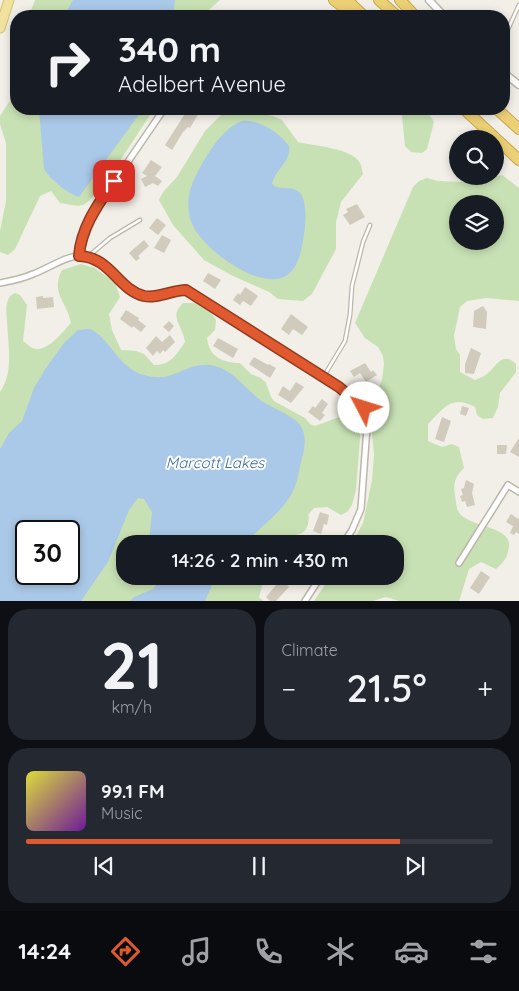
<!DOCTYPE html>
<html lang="en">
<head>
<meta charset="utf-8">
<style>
	:root { --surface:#171b24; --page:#242831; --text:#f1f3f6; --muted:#9ea1a6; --line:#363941; --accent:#e0592f }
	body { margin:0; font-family:Quicksand,sans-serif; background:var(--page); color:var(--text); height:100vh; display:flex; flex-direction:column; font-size:19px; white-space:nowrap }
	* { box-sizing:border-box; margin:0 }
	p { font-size:16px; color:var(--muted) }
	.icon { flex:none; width:28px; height:28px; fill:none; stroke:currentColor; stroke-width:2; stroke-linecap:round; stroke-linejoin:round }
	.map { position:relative; height:601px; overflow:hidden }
	.details { display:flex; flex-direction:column; gap:8px; padding:8px; background:#0d0f14; flex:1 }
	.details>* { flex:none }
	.banner { position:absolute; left:10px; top:10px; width:500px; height:105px; border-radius:20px; box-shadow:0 2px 8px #0003; background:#171b24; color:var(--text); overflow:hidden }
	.fabs { position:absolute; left:449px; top:130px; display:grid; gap:10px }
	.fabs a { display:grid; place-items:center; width:55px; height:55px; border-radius:50%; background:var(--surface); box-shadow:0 2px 8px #0003; font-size:25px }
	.speed { position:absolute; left:15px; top:520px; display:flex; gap:10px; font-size:25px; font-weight:700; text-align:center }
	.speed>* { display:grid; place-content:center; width:65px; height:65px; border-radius:50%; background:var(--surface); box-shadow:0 2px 8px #0003; line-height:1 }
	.speed .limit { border:2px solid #111; border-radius:8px; background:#fff; color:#111 }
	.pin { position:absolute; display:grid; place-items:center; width:42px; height:42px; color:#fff; margin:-21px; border-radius:10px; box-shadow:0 2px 8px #0006 }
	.me { position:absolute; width:55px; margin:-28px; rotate:310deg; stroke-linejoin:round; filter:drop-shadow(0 0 4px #0008) }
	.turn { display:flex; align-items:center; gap:18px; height:105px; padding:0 25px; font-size:22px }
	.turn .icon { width:65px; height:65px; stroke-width:2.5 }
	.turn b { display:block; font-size:35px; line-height:42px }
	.big { font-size:38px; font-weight:600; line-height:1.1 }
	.details .tile { flex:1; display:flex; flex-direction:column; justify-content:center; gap:8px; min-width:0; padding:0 18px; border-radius:20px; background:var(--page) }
	.details .dial { align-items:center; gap:0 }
	.dial b { font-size:65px; line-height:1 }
	.song { display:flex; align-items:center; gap:15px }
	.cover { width:60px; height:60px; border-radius:8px; background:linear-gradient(135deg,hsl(60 70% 55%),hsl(280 70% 35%)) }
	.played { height:5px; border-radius:2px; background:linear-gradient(90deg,var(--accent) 80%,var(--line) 80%) }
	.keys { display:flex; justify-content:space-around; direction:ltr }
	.heat { display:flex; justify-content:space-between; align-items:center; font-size:28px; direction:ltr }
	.details .tiles { flex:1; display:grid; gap:8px; grid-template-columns:1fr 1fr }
	.tile:last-child { grid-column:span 2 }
	.trip { position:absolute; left:116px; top:535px; width:288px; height:50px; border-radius:20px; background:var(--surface); box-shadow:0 2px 8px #0003; font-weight:600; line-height:50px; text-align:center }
	.tab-bar { display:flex; height:80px; justify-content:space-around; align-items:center; background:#090b0e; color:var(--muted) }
	.tab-bar .icon { width:35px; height:35px }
	.tab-bar .active { color:var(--accent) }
	.tab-bar b { font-size:22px; color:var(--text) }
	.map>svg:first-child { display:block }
</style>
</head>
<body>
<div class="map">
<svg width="519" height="601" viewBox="0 0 519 601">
	<rect width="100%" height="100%" fill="#f1efe7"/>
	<g fill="#c8e1b4" fill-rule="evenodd">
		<polygon points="35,0 220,0 202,16 29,16"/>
		<path d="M16 85V109H154C142 126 98 199 83 205 76 207 67 204 60 203L51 191 40 196 15 249 8 255 0 252V231L6 201V143L0 124V116L13 96Z"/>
		<path d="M239 109 273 116 282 120 298 142C314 146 352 148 360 163 362 166 362 171 363 174L341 202 336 222V249L312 294 303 301 278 299 269 292 231 275 204 260 173 225 159 200 163 192 177 177 205 131 222 114Z"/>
		<polygon points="394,109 429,109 429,114 434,122 427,149 422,153 411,152 405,146 402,116"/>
		<path d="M502 175 519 188V301L486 298 467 301 460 307 454 336 456 349 460 355V372L475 380C479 378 483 377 487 374 496 367 502 350 516 364V372L500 393 498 407 493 418 483 419 477 415 475 407C451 394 444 408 428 424V441L442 447 452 444 459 447 464 468C455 477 453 483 455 496 456 500 456 507 458 511 467 528 511 525 509 546 508 557 504 562 496 569L481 562 469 569 459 601H399L386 597 373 601H314L331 576H395V544H354L353 541 363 523 372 480 374 455 370 414 373 396 378 390 382 380 384 364 383 356 378 347 365 338 355 323 413 187 419 181 427 178 438 181 465 182ZM458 204H495V241H458Z"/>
		<path d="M81 264 95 268 115 283 120 297 109 314 112 330 121 350 136 351 144 354 154 365C171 365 176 355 185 342 183 325 168 318 183 303H195L211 313 216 320 215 330 207 338C209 357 223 363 240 363L251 374 261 378 266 383 271 397 274 401 305 418 310 424 315 426 353 412 361 425 356 490 352 505 347 512 341 515 327 507 314 508 308 515 309 517C307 537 301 532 285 538L282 544H125V576H272L262 586 259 597 263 601H0V392C14 372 8 345 7 322 7 312 4 306 10 296L15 293 20 295 27 305 23 341C26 343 29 346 32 348 47 354 62 332 71 323 67 301 50 294 62 270ZM26 531H69V574H26Z"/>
	</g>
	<g fill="#aac8e7" fill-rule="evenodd">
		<polygon points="73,0 175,0 173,16 64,16"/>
		<path d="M39 109H143L79 197C69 195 49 178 44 169Z"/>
		<path d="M242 121C259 119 280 133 289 146 292 161 275 169 272 184 280 192 292 184 300 193 307 201 306 223 304 234 302 248 299 270 284 277 257 289 205 250 193 226 185 210 188 191 196 175 207 155 220 130 242 121Z"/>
		<path d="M90 329C111 339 118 368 144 375 174 384 185 362 210 365 231 368 243 386 259 399 270 408 292 414 300 425 307 435 305 447 302 458 299 469 298 481 293 491 283 512 260 527 244 544H149L152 512 144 499 138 498 129 510 108 562 81 601H0V449L9 433 22 421 34 388 46 368 64 343 78 330ZM69 531V574H26V531Z"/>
		<polygon points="163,576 216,576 205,601 130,601 134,597 153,589"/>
	</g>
	<g fill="#d1cbbd">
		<polygon points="188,109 196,109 200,111 190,128 188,127 183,132 172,150 165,145"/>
		<polygon points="151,160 162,167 155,176 162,181 158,186 153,183 145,187 141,179 147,176 142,173"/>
		<polygon points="357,204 365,217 350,225 343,215 348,212 346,209"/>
		<polygon points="157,218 166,225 158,235 149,228"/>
		<polygon points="162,235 171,240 164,253 154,248"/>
		<polygon points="144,240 149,246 138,256 140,258 136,261 129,253"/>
		<polygon points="208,273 221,280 215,289 203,281"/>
		<polygon points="245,287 258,296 251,306 243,301 240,305 233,300 238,293 240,295"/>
		<polygon points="43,296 43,298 53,297 54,307 37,309 36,297"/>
		<polygon points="483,306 487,312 486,329 473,327 474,311"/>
		<polygon points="126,310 139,318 138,320 146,326 141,332 133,326 132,328 120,319"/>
		<polygon points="291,314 308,327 302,335 293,329 289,335 281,329"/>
		<polygon points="169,321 174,326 169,332 163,327"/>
		<polygon points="170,335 175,342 165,352 163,350 160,354 157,351 153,356 146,348 156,336 162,342"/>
		<polygon points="218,338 238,349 233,358 213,346"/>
		<polygon points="471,348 481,353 474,374 465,373 465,364"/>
		<polygon points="254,357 268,365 269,364 276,368 270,378 249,364"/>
		<polygon points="365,363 371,372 373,370 377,375 366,382 360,373 354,377 350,371"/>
		<polygon points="296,382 304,387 291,403 278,395 283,386 290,391"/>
		<polygon points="322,399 328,404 322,413 325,415 320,421 308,412 313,406 315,408"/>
		<polygon points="462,406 469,408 466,416 460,414"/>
		<polygon points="442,417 451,421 444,442 435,439"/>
		<polygon points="519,438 519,457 510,452"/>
		<polygon points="497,445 507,445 506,454 497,454"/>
		<polygon points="466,480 474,484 472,493 475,505 467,507 465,501 462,502 460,496 463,495 461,489 464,488"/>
		<polygon points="320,512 329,515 327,525 324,524 321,534 313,531"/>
		<polygon points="511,514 518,519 519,517 519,534 516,532 514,535 510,533 513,526 506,522"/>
		<polygon points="481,571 490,577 479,594 470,588"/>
		<polygon points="281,579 289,587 276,601 270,601 266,597"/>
	</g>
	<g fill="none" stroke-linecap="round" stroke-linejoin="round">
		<g stroke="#bbb7aa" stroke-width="5">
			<g id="service">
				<polyline points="504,38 519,5"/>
				<polyline points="90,255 110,238 140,220"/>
				<polyline points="324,376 345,341 350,315 352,286 363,242 370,225"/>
			</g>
		</g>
		<g stroke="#bbb7aa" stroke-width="8">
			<g id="minor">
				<polyline points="79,256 80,243 95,210 164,109"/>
				<path d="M0 283C11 281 22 279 33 274 50 268 69 253 87 256 112 259 121 291 146 296 156 299 165 292 175 290 179 290 183 290 186 290L339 387 364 408 367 427 361 509 352 530 343 544"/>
				<polyline points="459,563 508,485 519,492"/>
				<polyline points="305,601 321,576"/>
			</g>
		</g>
		<g stroke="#bbb7aa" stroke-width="9">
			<g id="tertiary">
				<polyline points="429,0 444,16"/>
				<polyline points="504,73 519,85"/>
			</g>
		</g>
		<g stroke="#d5c071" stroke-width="11">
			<polyline id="primary" points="0,28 9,0"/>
		</g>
		<g stroke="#caa648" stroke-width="12">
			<g id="motorway">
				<polyline points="334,0 355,16"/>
				<polyline points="347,0 364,16"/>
				<polyline points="379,0 397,16"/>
				<polyline points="400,0 415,16"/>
				<polyline points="464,109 519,160"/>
				<polyline points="497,109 519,129"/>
			</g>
		</g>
		<use href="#service" stroke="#fff" stroke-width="2.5"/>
		<use href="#minor" stroke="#fff" stroke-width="5"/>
		<use href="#tertiary" stroke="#fff" stroke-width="6"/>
		<use href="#primary" stroke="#f2e29f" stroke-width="9"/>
		<use href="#motorway" stroke="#ecd076" stroke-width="10"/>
	</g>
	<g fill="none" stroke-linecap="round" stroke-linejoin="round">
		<g stroke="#923a1f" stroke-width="12">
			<path id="route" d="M114 181C99 203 81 227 79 256 111 257 117 289 144 296 157 299 172 290 186 290L339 387 364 408"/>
		</g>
		<use href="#route" stroke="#e0592f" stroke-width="9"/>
	</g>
	<g text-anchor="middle" stroke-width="4" stroke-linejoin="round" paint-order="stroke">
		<g font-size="15" font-style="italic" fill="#3d6ea2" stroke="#fff">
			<text x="215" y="468">Marcott Lakes</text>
		</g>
	</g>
</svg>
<div class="fabs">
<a><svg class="icon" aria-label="search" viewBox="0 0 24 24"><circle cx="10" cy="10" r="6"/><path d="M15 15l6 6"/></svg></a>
<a><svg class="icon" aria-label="layers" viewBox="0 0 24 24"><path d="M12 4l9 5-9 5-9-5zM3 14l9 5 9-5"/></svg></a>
</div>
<div class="speed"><div class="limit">30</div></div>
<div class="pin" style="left:114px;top:181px;background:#d93025"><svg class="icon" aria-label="arrive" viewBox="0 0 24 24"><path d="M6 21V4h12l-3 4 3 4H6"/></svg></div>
<svg class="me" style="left:364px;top:408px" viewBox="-20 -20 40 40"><circle r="19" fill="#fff"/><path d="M0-13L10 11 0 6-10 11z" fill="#e0592f"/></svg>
<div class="trip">14:26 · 2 min · 430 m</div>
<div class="banner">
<div class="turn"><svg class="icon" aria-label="right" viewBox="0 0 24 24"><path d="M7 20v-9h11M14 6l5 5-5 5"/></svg><div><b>340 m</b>Adelbert Avenue</div></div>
</div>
</div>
<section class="details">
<div class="tiles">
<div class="tile dial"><b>21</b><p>km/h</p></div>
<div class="tile"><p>Climate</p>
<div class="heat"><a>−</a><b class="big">21.5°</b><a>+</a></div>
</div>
<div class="tile">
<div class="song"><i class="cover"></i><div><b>99.1 FM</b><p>Music</p></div></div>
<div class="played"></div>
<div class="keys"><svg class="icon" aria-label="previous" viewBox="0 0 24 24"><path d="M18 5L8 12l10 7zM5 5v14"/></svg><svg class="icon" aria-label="pause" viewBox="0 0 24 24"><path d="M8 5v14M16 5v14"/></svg><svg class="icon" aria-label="next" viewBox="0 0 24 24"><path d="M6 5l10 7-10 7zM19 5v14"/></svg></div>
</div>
</div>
</section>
<nav class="tab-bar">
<b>14:24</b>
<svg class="icon active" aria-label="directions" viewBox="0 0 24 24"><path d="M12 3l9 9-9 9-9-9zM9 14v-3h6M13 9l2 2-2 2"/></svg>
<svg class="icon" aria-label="music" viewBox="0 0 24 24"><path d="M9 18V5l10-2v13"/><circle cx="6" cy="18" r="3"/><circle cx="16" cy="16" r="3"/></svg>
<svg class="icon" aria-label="phone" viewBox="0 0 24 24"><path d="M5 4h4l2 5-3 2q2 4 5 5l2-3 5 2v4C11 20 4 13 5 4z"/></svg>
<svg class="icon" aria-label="climate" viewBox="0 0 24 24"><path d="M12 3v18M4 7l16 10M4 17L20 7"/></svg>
<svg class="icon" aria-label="car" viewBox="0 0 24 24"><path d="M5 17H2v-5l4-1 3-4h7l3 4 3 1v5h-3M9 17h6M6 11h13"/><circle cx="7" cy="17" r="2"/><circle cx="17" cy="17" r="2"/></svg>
<svg class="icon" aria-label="filters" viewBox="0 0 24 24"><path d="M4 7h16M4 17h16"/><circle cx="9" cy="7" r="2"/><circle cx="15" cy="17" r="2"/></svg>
</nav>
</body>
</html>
